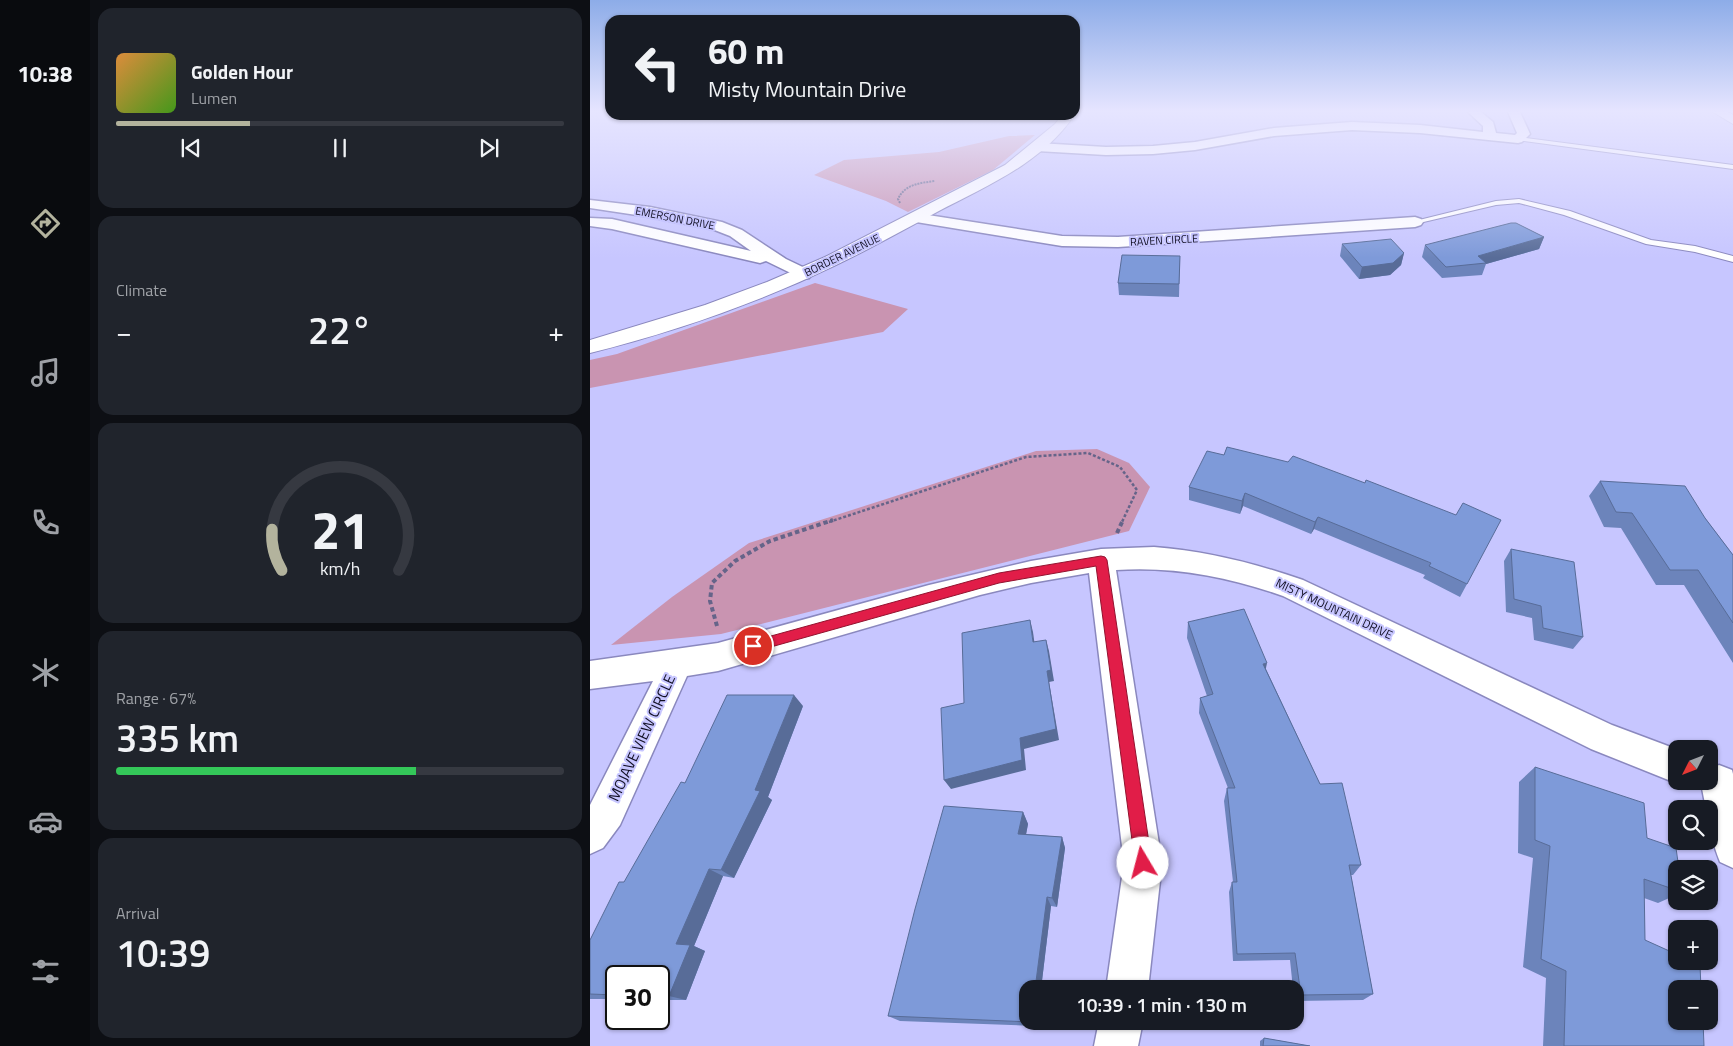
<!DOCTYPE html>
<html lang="en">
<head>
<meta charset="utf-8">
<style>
	:root { --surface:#171b24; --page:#20242c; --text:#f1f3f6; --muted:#9ea1a6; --line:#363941; --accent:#b3b39d }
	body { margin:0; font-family:"Titillium Web",sans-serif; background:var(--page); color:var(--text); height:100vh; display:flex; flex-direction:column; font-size:19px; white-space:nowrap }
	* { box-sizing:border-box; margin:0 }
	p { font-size:16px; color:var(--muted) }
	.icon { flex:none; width:28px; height:28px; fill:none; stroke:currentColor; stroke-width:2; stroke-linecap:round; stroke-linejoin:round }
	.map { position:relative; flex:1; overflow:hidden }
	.sheet { display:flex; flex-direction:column; gap:8px; padding:8px; background:#0d0f14; width:500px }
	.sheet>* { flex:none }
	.hud { position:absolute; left:15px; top:15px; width:475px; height:105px; border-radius:15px; box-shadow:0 1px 4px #0004; background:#171b24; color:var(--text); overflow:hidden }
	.needle { width:32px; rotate:228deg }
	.fabs { position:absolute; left:1078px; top:740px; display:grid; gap:10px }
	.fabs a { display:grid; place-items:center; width:50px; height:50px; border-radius:10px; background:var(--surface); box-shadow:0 1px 4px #0004; font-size:25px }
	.speed { position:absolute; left:15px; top:965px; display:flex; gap:10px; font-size:25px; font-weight:700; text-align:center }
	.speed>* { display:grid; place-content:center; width:65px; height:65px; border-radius:50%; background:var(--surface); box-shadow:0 1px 4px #0004; line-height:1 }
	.speed .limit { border:2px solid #111; border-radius:8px; background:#fff; color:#111 }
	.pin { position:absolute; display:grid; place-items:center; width:42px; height:42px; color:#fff; margin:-21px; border:2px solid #fff; border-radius:50%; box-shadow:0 1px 5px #0007 }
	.me { position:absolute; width:55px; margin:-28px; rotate:352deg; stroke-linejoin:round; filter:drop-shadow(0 0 4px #0008) }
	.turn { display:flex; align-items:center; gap:18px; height:105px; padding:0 20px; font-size:22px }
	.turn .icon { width:65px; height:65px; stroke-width:2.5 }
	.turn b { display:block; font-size:35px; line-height:42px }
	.big { font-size:38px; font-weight:600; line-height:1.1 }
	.sheet .tile { flex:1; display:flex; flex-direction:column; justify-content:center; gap:8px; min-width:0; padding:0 18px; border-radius:15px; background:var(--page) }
	.sheet .dial { align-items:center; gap:0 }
	.dial svg { height:130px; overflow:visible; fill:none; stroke:var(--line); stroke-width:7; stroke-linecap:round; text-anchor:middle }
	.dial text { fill:var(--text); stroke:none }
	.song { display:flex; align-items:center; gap:15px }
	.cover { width:60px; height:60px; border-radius:8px; background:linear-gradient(135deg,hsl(30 70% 55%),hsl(100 70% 35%)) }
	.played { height:5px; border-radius:2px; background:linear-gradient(90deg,var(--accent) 30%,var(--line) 30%) }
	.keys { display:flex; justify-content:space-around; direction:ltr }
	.heat { display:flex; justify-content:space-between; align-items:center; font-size:28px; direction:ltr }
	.charge { height:8px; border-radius:4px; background:linear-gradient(90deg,#34c759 67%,var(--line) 0) }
	.trip { position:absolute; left:429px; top:980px; width:285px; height:50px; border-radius:15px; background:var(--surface); box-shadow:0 1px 4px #0004; font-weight:600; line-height:50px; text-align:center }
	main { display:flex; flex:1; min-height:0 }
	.tab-bar { display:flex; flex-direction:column; width:90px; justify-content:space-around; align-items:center; background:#090b0e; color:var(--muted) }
	.tab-bar .icon { width:35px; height:35px }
	.tab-bar .active { color:var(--accent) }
	.tab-bar b { font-size:22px; color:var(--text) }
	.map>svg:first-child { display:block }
</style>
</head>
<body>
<main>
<nav class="tab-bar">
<b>10:38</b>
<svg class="icon active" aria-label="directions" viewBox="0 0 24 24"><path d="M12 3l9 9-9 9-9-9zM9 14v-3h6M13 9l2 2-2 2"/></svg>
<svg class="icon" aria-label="music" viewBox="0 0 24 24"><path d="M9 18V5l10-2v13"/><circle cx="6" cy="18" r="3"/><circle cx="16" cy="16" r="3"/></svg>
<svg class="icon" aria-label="phone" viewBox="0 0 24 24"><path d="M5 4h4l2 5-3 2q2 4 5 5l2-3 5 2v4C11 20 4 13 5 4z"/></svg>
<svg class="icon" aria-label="climate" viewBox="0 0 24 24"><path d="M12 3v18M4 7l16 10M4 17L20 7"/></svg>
<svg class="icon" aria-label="car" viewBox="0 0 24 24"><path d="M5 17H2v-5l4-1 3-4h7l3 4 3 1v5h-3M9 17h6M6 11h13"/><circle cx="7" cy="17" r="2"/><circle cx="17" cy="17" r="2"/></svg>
<svg class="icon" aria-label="filters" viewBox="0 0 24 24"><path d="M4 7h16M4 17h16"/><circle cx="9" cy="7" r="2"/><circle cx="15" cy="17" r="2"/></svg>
</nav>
<section class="sheet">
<div class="tile">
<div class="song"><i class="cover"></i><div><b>Golden Hour</b><p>Lumen</p></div></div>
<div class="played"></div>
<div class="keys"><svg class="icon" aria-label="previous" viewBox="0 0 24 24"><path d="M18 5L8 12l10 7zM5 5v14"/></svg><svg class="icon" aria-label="pause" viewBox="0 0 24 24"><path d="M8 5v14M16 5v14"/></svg><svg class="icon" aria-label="next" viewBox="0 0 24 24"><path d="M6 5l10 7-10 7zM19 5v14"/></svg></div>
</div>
<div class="tile"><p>Climate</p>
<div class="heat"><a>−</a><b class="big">22°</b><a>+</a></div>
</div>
<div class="tile dial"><svg viewBox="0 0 100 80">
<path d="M14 69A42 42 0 1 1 86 69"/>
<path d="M14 69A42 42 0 0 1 8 44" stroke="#b3b39d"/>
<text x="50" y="56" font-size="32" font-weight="700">21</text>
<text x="50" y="72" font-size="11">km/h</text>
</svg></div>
<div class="tile"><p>Range · 67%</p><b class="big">335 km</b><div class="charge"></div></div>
<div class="tile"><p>Arrival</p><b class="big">10:39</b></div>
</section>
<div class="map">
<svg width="1143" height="1046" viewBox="0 0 1143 1046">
	<rect width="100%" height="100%" fill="#c7c6ff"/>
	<g fill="#c994b1">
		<polygon points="445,135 403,170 318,212 296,201 224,175 254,160 349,152 419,136"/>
		<polygon points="225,283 318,309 293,332 0,388 0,360 27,354"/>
		<polygon points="507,449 539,463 560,487 539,531 131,634 21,645 82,597 159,543 446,451"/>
	</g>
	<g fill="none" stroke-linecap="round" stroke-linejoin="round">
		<g stroke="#8a88be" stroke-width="2">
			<g id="lane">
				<polygon points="928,137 1143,165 1143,169 926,140 926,138"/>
				<polygon points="929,199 980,211 1061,240 1105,246 1143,256 1143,262 1105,252 1056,244 974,215 929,203 906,205 825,224 821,222 906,201"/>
			</g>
		</g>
		<g stroke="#8a88be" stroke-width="3">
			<g id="street">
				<polygon points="878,112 891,112 903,122 906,133 925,135 927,133 918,112 930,112 940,134 932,142 928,143 830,133 762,130 684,136 605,150 563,154 516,155 447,151 441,147 447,143 516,147 563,146 605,142 684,128 762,122 830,125 893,132 893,126"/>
				<polygon points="0,200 60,207 132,222 152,230 196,259 219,270 222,274 219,278 213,279 176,261 170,263 22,229 0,226 0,218 22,219 161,251 140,236 122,229 60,217 0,208"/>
				<polygon points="325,213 472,236 528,237 825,217 831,219 833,222 831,225 825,227 528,247 472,246 320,221 317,218 320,215"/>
				<path d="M564 547C616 551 664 563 713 580L1022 725 1086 749V781H1091L1086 783 1001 749 693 596C639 577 584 566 526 570L572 863 558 989H516L534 863 499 573 441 583 390 595 128 671 97 676 30 825 13 848 0 854V805L63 681 0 689V661L128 643 339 585 441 561 511 549Z"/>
				<path d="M1129 765 1142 770 1143 774V868L1130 862C1123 845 1119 827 1119 809H1116L1111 783 1112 781H1119V770Z"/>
				<polygon points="509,1021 553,1021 548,1046 504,1046"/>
			</g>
		</g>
		<g stroke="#8a88be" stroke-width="2">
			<path id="secondary" d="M472 115H484C454 162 395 187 347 212 313 230 280 249 246 265 168 303 84 332 0 353V340L115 305 177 282 235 257 415 165 465 124Z"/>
		</g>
		<g stroke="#8a88be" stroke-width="2">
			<polygon id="primary" points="1123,112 1138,112 1143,115 1143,124"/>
		</g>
		<path stroke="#656489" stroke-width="2" stroke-dasharray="2 1" stroke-linecap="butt" d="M310 203 308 199C315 184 330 183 345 181"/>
		<polyline stroke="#656489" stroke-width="2.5" stroke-dasharray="3 2" stroke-linecap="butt" points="239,522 436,457 498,453 530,467 547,490 532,522"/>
		<g stroke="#656489" stroke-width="4" stroke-dasharray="4.5 3" stroke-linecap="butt">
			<polyline points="527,533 533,520"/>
			<polyline points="127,626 120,601 122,583 145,561 180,541 243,520"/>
		</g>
		<use href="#lane" fill="#fff" fill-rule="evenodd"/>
		<use href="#street" fill="#fff" fill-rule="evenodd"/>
		<use href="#secondary" fill="#fff" fill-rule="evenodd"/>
		<use href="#primary" fill="#fff" fill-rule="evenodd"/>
	</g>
	<g fill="#6c84bb">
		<polygon points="954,237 949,249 896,264 892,275 852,278 832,257 835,245"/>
		<polygon points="752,244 814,253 811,265 800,275 769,279 750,256"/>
		<polygon points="590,256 589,297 529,295 528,283"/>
		<polygon points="637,447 877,584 870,597 833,578 835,575 724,529 721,534 653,506 650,514 599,500 599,487 634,455"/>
		<polygon points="1010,481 1115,518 1143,555 1143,663 1094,585 1066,585 1031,528 1014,527 999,496"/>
		<polygon points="921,549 993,637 983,649 944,640 942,618 916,612 914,561"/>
		<polygon points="598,622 676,669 730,784 771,865 763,875 761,875 783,994 773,1000 705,1001 705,989 703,989 700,960 643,961 639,892 642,882 643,882 634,801 637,788 638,788 609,713 610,698 617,696 597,638"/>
		<polygon points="213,706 178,797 182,800 144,878 133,876 104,946 115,951 96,1000 69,1000 69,976 26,976 26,999 0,999 0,940 34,882"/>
		<polygon points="945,767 1057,838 1086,890 1086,895 1068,903 1054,898 1055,940 1114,1046 953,1046 956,978 933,967 943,858 928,853 929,782"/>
		<polygon points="433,812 438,824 436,834 472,837 475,848 467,907 461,906 451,989 438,989 438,1021 447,1021 447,1026 310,1021 298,1016"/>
		<polygon points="674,1038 720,1046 670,1046 670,1041"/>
	</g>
	<g fill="#586c98">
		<polygon points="954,237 949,249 896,264 896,263 888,256"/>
		<polygon points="814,253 811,265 800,275 769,279 772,267"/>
		<polygon points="655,493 653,506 650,514 652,501"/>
		<polygon points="728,517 724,529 721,534 725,522"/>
		<polygon points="440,620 443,632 446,654 443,642"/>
		<polygon points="456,640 459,651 464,681 459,682 469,740 434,749 436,770 361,789 354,780 430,738 457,671"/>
		<polygon points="677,663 674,678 673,664"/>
		<polygon points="204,695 213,706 178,797 182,800 144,878 131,870"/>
		<polygon points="433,812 438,824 434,845 428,834"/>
		<polygon points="472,837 475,848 467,907 462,898"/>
		<polygon points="119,869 133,876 104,946 115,951 96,1000 79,996 86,944"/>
		<polygon points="457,897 461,906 451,989 445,989"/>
		<polygon points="441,1021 447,1021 447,1026 441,1022"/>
	</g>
	<g fill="#7e9ad9" stroke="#586c98">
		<polygon points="921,223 926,223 954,237 888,256 896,263 856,267 835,245"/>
		<polygon points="801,239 814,253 803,263 772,267 752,244"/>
		<polygon points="532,255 590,256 589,284 528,283"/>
		<polygon points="637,447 698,462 703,456 775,483 776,480 866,515 873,503 911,520 877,584 839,566 841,563 728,517 725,522 655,493 652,501 599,487 617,451 634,455"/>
		<polygon points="1010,481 1095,486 1115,518 1143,555 1143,623 1108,570 1080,570 1042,513 1026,512"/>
		<polygon points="921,549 984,562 993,637 953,628 951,606 924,599"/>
		<polygon points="654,609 677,663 673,664 730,784 752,783 771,865 759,865 783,994 711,995 705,953 647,954 642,882 647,882 637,788 645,788 610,698 623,694 598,622"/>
		<polygon points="440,620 443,642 456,640 461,670 457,671 466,729 430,738 432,760 354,780 351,708 374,703 372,633"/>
		<polygon points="137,695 204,695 165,790 170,791 131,870 119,869 86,944 100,945 79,996 69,996 69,976 26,976 26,995 0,994 0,940 29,882 34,882 91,782 95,783"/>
		<polygon points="945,767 1054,803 1057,838 1086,848 1089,869 1086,869 1086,890 1054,879 1055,940 1086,954 1086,961 1102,961 1110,965 1111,989 1086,989 1086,1021 1113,1021 1114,1046 974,1046 976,971 951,959 960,846 945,840"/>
		<polygon points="354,806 433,812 428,834 472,837 462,898 457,897 445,989 438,989 438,1021 441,1022 298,1016 325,909"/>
		<polygon points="674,1038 720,1046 673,1046"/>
	</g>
	<linearGradient id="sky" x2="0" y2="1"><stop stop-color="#8dace8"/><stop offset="0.43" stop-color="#e6e5ff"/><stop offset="1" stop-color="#e6e5ff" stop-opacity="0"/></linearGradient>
	<rect width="1143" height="258" fill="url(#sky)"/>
	<polygon fill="#e11d48" stroke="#92132f" points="511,556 515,557 517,560 562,863 559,868 553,871 548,868 545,863 506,566 409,583 163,652 158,651 156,646 158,642 163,641 409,573"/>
	<g text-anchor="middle" stroke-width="4" stroke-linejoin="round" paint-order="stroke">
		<g font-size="11" fill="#110f23" stroke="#c7c6ff">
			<text transform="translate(85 218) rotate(11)" y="4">EMERSON DRIVE</text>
			<text transform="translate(574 240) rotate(-3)" y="4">RAVEN CIRCLE</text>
			<text transform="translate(252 255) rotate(-26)" y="4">BORDER AVENUE</text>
		</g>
		<g font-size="12" fill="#110f23" stroke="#c7c6ff">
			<text transform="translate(744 609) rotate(25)" y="4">MISTY MOUNTAIN DRIVE</text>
		</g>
		<g font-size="15" fill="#110f23" stroke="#c7c6ff">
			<text transform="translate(52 738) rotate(-65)" y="5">MOJAVE VIEW CIRCLE</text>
		</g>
	</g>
</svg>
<div class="fabs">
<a><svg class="needle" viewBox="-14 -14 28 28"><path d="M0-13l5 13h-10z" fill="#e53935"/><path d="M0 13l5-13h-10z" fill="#9ea1a6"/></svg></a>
<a><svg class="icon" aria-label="search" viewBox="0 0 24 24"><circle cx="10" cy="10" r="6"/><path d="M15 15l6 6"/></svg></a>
<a><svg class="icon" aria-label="layers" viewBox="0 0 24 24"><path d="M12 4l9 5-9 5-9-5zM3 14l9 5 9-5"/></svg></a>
<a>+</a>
<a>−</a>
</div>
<div class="speed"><div class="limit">30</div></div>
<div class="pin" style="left:163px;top:646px;background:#d93025"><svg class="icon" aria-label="arrive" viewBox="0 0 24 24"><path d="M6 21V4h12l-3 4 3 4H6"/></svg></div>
<svg class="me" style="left:553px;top:863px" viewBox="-20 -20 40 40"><circle r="19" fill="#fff"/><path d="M0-13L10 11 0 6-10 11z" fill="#e11d48"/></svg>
<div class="trip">10:39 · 1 min · 130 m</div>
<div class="hud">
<div class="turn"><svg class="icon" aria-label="left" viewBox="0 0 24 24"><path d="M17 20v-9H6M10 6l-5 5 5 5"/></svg><div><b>60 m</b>Misty Mountain Drive</div></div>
</div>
</div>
</main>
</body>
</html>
